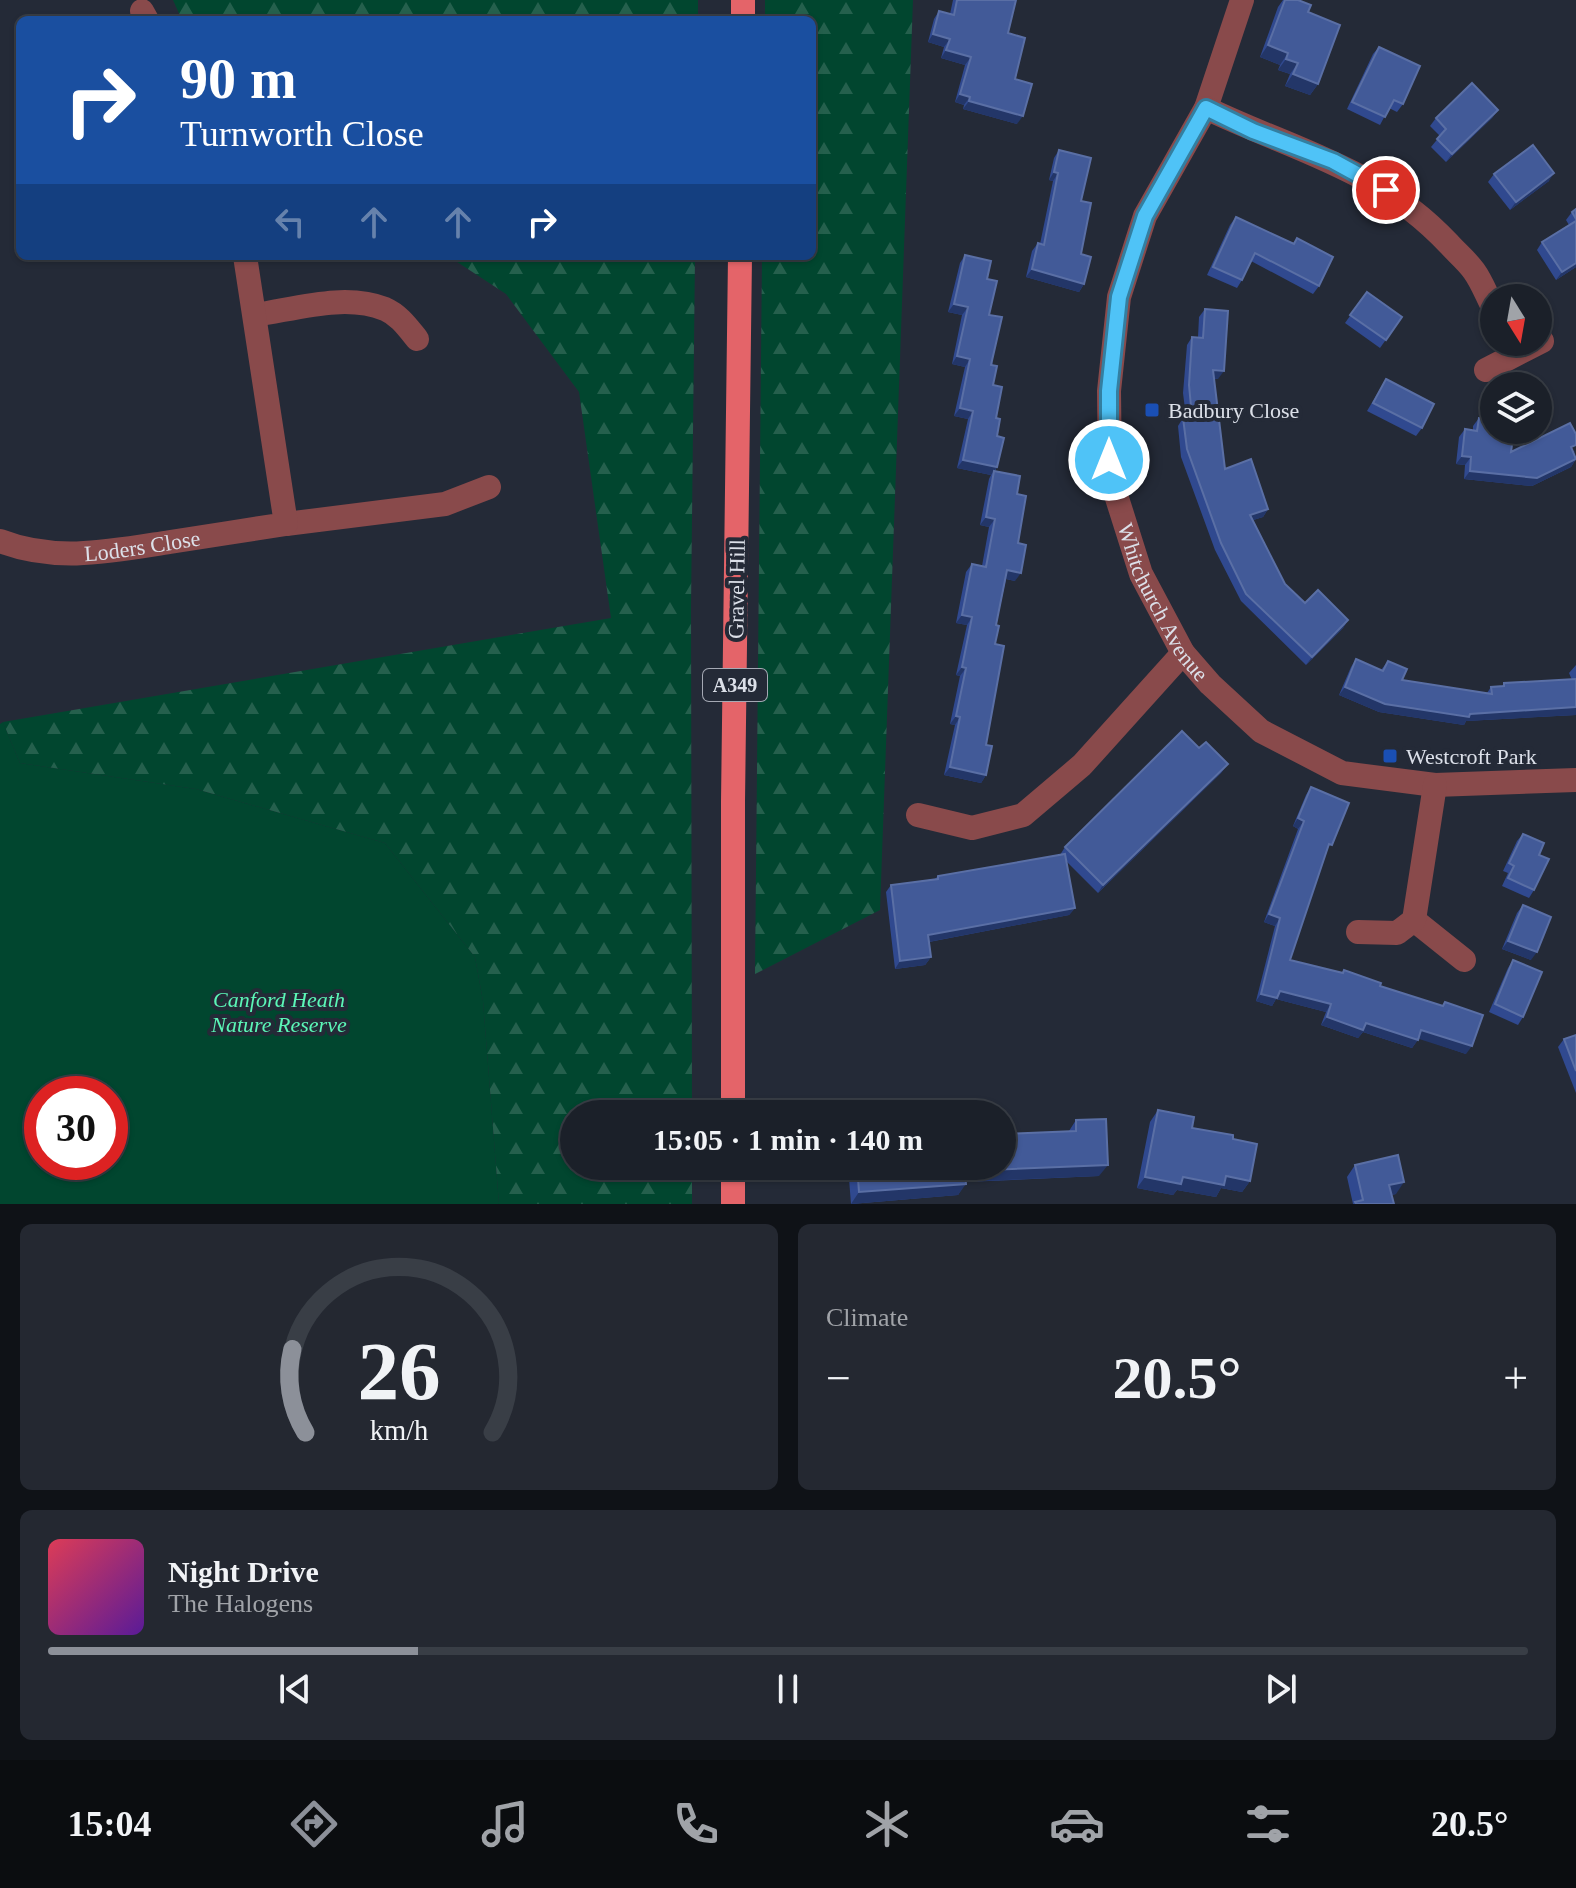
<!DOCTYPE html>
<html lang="en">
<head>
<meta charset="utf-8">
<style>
	:root { --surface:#1b2029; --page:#242831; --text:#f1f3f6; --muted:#a0a3a8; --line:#393e46; --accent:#8c9099 }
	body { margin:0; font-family:Georgia,serif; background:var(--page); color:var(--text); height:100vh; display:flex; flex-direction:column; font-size:30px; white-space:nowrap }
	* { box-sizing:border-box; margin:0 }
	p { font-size:26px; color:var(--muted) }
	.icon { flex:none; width:44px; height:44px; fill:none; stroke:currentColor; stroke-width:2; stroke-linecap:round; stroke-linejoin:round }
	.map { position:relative; height:1204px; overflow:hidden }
	.panel { display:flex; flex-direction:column; gap:20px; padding:20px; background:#0f1217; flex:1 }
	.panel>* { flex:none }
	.banner { position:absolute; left:16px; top:16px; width:800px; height:244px; border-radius:12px; box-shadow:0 2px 6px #0004,0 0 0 2px var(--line); background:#1a4fa0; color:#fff; overflow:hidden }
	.needle { width:52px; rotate:169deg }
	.buttons { position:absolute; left:1480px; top:284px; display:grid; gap:16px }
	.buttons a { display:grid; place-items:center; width:72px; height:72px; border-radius:50%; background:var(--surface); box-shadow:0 2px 6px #0004,0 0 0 2px var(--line); font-size:40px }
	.speed { position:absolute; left:24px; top:1076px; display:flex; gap:16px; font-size:40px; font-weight:700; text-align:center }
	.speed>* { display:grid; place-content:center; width:104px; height:104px; border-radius:50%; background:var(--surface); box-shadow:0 2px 6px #0004,0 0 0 2px var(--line); line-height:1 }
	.speed .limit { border:12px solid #d22; background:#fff; color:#111 }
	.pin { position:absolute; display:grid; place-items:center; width:68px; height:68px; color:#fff; margin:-34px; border:4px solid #fff; border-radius:50%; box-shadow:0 2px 8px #0007 }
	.me { position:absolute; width:88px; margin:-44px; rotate:0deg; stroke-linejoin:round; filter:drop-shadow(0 0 6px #0008) }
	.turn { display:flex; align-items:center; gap:28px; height:168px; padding:0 32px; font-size:36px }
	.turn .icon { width:104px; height:104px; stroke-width:2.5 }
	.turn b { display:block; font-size:56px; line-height:68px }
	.lanes { display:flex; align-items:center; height:76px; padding:0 32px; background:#0003; justify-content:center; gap:40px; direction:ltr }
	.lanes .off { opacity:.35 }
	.big { font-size:60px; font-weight:700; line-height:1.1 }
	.panel .widget { flex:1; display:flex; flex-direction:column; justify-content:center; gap:12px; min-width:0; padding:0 28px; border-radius:12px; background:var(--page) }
	.panel .dial { align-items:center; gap:0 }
	.dial svg { height:208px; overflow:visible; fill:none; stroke:var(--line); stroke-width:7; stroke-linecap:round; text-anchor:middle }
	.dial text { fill:var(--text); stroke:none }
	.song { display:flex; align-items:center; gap:24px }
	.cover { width:96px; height:96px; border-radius:12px; background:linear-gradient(135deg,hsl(350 70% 55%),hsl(270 70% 35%)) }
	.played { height:8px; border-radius:4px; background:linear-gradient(90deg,var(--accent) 25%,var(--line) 25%) }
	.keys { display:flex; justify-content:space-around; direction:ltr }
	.heat { display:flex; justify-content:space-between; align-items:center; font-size:44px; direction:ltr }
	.panel .tiles { flex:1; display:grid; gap:20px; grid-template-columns:1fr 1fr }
	.widget:last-child { grid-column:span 2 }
	.trip { position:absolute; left:560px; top:1100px; width:456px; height:80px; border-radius:40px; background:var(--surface); box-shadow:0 2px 6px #0004,0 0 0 2px var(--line); font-weight:700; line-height:80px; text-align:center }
	.menu { display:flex; height:128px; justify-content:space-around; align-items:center; background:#0b0d10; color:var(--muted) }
	.menu .icon { width:56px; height:56px }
	.menu .selected { color:var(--accent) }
	.menu b { font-size:36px; color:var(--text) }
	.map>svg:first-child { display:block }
</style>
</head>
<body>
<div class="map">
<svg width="1576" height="1204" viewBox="0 0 1576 1204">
	<defs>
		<pattern id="forest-firs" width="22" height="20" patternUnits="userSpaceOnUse" patternTransform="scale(2)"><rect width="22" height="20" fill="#01462f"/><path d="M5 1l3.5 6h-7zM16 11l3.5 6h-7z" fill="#25604d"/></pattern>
	</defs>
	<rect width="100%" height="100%" fill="#242a37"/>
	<path fill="#01462f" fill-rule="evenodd" d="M3 722 20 763 196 789 385 843 475 957 483 1001 499 1204H0V724ZM42 1094H110V1162H42Z"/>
	<g fill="url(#forest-firs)">
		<polygon points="173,0 698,0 698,20 182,20"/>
		<polygon points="765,0 913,0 880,910 755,974 762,256 812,256 812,20 765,20"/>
		<polygon points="448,256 695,256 691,607 692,1114 574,1114 574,1166 692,1166 692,1204 499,1204 483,1001 475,957 385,843 196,789 20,763 3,722 611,618 579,392 506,294"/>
	</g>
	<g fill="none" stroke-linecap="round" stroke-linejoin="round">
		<g stroke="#894a4b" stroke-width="24">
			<path id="s1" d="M1242 0 1206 108 1145 216 1119 297 1109 391 1110 476 1141 574 1183 653 1210 684 1261 731 1342 773 1435 785 1576 780"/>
			<polyline points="142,11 147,20"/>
			<path d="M1206 108C1295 151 1378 168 1449 244 1457 253 1467 261 1474 271 1482 282 1487 296 1494 309"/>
			<path d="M255 315C296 309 345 293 385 309 399 315 408 328 417 339"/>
			<polyline points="1486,370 1542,341"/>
			<polyline points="286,524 445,504 489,487"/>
			<path id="s2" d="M0 541C56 563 112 551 170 542 209 536 247 530 286 524L245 256"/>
			<polyline points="918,815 972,828 1023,815 1082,765 1183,653"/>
			<polyline points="1414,920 1464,960"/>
			<polyline points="1358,932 1397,933 1414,920 1435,785"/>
		</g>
		<g stroke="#e46469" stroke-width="24">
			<polyline points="743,20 743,0"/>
			<polyline points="733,1114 733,801 740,256"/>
			<polyline points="733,1166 733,1204"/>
		</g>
	</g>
	<g fill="#30498f">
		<polygon points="953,0 1016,0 1008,33 1015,79 1017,124 963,109 964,105 955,102 965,65 941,58 944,47 928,42 934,19 939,11 950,14"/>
		<polygon points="1283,0 1298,0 1308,12 1318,84 1310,95 1285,86 1290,74 1278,70 1280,65 1260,57 1278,7"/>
		<polygon points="1379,47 1403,104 1397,112 1389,108 1380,125 1347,109 1373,54"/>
		<polygon points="1498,110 1492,118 1446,162 1431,147 1440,136 1430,126 1436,118"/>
		<polygon points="1059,150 1081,201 1081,254 1084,284 1079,292 1026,277 1032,251 1038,243 1040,244 1053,181 1049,180 1054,158"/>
		<polygon points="1494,174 1549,181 1510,210 1488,182"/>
		<polygon points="1576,209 1576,267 1556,280 1537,250 1542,242 1569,225 1566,220 1572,212"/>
		<polygon points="1236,217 1293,243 1297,238 1319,286 1313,294 1251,261 1242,280 1237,288 1207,275 1230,225"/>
		<polygon points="965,255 987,279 997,436 997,467 995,471 1017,494 1018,543 1015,581 1006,579 996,625 986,745 986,775 981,783 944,775 955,725 950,724 960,676 956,675 967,625 956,623 966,572 972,564 982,566 989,527 980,525 989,479 991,475 957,468 968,419 954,416 965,367 952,364 962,315 948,312 960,263"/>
		<polygon points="1367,292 1402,317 1380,348 1345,323"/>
		<polygon points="1205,309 1218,379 1214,379 1225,469 1268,509 1263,517 1253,520 1285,584 1305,603 1348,620 1343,628 1306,665 1241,601 1215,550 1181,457 1178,426 1183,418 1186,417 1183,393 1187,345 1192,337 1198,337 1199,317"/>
		<polygon points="1386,379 1422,428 1416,436 1367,411"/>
		<polygon points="1479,418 1511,452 1575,451 1573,452 1576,459 1571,467 1532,486 1464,479 1465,465 1456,464 1459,437 1465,429 1473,430 1473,426"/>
		<polygon points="1356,659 1381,670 1388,661 1402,680 1487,693 1491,687 1502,686 1504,683 1572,680 1569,673 1576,665 1576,715 1466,721 1464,725 1379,712 1339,695 1351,667"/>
		<polygon points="1222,772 1098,893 1066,861 1075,908 1069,915 929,942 931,957 925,965 895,969 886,892 891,885 935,879 938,876 1060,855 1065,847"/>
		<polygon points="1311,787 1326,853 1290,960 1342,973 1344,970 1380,986 1442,1006 1445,1002 1466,1054 1419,1038 1412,1048 1363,1032 1358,1038 1321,1025 1326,1012 1276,999 1272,1006 1256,1001 1275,926 1264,922 1298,829 1293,826 1306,795"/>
		<polygon points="1523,834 1539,855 1534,890 1529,898 1502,886 1508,873 1503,871 1517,841"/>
		<polygon points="1523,905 1531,960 1502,949 1517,913"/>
		<polygon points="1513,960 1523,1017 1518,1025 1489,1012 1508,968"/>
		<polygon points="1576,1035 1576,1093 1558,1047 1564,1039"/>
		<polygon points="1158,1110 1192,1128 1233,1139 1250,1181 1242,1192 1221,1188 1216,1197 1177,1190 1173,1195 1137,1188 1150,1122"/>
		<polygon points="1076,1120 1099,1176 966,1182 958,1195 851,1204 848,1166 1002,1166 1069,1131"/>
		<polygon points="1355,1165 1396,1194 1391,1195 1394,1204 1353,1204 1347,1177"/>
	</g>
	<g fill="#233668">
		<polygon points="933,34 950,39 944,47 928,42"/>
		<polygon points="1268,45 1288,53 1280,65 1260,57"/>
		<polygon points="946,50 971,57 965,65 941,58"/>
		<polygon points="1286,59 1298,63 1290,74 1278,70"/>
		<polygon points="1293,74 1318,84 1310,95 1285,86"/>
		<polygon points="960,94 970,97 964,105 955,102"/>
		<polygon points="969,101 1023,116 1017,124 963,109"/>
		<polygon points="1498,110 1492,118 1446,162 1452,154"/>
		<polygon points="1054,172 1058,173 1053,181 1049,180"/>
		<polygon points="1554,173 1549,181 1510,210 1516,202"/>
		<polygon points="1576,263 1576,267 1556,280 1562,272"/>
		<polygon points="1032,269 1084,284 1079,292 1026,277"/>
		<polygon points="954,304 968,307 962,315 948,312"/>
		<polygon points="957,356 970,359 965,367 952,364"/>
		<polygon points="1213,370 1224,371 1218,379 1208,378"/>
		<polygon points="960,408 973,411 968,419 954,416"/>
		<polygon points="1462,456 1471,457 1465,465 1456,464"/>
		<polygon points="1576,459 1571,467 1532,486 1464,479 1470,471"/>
		<polygon points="963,460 997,467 991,475 957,468"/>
		<polygon points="1268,509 1263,517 1244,523 1250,515"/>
		<polygon points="986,517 995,519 989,527 980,525"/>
		<polygon points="1007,570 1021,573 1015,581 1002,578"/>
		<polygon points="962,615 972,617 967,625 956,623"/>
		<polygon points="1348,620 1343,628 1306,665 1312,657"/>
		<polygon points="962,667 966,668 960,676 956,675"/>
		<polygon points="1345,687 1470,714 1576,707 1576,715 1466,721 1464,725 1379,712 1339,695"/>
		<polygon points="956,716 960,717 955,725 950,724"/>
		<polygon points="1228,764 1222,772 1098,893 1103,885"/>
		<polygon points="950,767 986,775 981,783 944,775"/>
		<polygon points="1298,818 1304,821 1298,829 1293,826"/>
		<polygon points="1075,908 1069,915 923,943 928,935"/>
		<polygon points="1269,914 1280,918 1275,926 1264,922"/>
		<polygon points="1508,941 1537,952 1531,960 1502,949"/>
		<polygon points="931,957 925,965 895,969 900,961"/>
		<polygon points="1280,991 1331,1004 1326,1012 1276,999 1272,1006 1256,1001 1261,994"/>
		<polygon points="1327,1017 1366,1023 1418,1040 1412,1048 1363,1032 1358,1038 1321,1025"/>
		<polygon points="1421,1030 1472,1046 1466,1054 1416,1038"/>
		<polygon points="1108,1165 1099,1176 957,1182 965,1171"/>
		<polygon points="1226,1176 1250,1181 1242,1192 1221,1188 1216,1197 1177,1190 1173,1195 1137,1188 1145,1177"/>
		<polygon points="1404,1182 1396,1194 1381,1197 1389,1185"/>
		<polygon points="966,1184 958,1195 851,1204 859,1192"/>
	</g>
	<g fill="#425a98" stroke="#5a6fa5" stroke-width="2">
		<polygon points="957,0 1016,0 1008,33 1025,38 1015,79 1032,84 1023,116 969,101 970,97 960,94 971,57 946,50 950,39 933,34 939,11 954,15"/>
		<polygon points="1285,0 1298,0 1311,5 1308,12 1340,25 1318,84 1293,74 1298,63 1286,59 1288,53 1268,45"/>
		<polygon points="1379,47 1420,66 1403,104 1394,100 1385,117 1352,102"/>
		<polygon points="1472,83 1498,110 1452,154 1437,139 1446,129 1436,118"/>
		<polygon points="1533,145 1554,173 1516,202 1494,174"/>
		<polygon points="1059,150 1091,158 1081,201 1091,203 1081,254 1091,257 1084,284 1032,269 1038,243 1044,245 1058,173 1054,172"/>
		<polygon points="1576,209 1576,219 1572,212"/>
		<polygon points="1236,217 1294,244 1297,238 1333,257 1319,286 1255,253 1242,280 1213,267"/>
		<polygon points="1576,221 1576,263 1562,272 1542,242"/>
		<polygon points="965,255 991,261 987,279 997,281 989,315 1002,317 991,365 997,366 993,385 1002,387 996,418 1000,419 997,436 1004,438 997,467 963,460 973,411 960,408 970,359 957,356 968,307 954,304"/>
		<polygon points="1367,292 1402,317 1386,340 1350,315"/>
		<polygon points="1205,309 1228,311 1224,371 1213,370 1225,469 1251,459 1268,509 1250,515 1285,584 1305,603 1318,590 1348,620 1312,657 1246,594 1221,543 1187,449 1183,418 1192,417 1189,385 1192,337 1203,338"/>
		<polygon points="1386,379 1434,404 1422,428 1373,403"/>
		<polygon points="1479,418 1494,419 1494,430 1514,430 1511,452 1570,423 1576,434 1576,445 1571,447 1576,459 1537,478 1470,471 1471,457 1462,456 1465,429 1477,431"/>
		<polygon points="994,471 1020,476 1017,494 1026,496 1018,543 1026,545 1021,573 1007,570 996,625 999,626 995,644 1004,646 986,745 992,746 986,775 950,767 960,717 956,716 966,668 962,667 972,617 962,615 972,564 986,567 995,519 986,517"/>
		<polygon points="1356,659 1383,671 1388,661 1407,669 1402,680 1492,694 1491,687 1504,686 1504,683 1576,679 1576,707 1470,714 1469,717 1385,704 1345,687"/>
		<polygon points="1182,731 1199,748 1206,742 1228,764 1103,885 1065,847"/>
		<polygon points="1311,787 1349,803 1332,845 1329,844 1290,960 1343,973 1344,970 1381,983 1380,986 1443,1006 1445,1002 1483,1015 1472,1046 1421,1030 1418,1040 1366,1023 1363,1030 1327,1017 1331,1004 1280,991 1277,998 1261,994 1280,918 1269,914 1304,821 1298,818"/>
		<polygon points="1523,834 1544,843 1539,855 1549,859 1534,890 1508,878 1514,866 1509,863"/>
		<polygon points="1065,854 1075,908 928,935 931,957 900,961 891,885 938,879 938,876"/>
		<polygon points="1523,905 1551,917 1537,952 1508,941"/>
		<polygon points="1513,960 1542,972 1523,1017 1495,1004"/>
		<polygon points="1576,1035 1576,1071 1564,1039"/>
		<polygon points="1158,1110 1194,1117 1192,1128 1233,1135 1233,1139 1257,1144 1250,1181 1226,1176 1224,1185 1183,1177 1181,1184 1145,1177"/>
		<polygon points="1106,1119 1108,1165 965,1171 966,1184 859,1192 857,1166 1002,1166 1002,1134 1076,1131 1076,1120"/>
		<polygon points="1398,1155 1404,1182 1389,1185 1394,1204 1356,1204 1355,1202 1363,1200 1355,1165"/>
	</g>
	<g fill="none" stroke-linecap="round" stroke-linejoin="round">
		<g stroke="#337fa1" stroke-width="20">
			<polyline id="route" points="1109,460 1109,391 1119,297 1145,216 1206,108 1253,131 1333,161 1386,190"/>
		</g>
		<use href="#route" stroke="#4fc3f7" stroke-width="14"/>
	</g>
	<g fill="#1a4fb4" stroke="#242a37" stroke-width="3">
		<rect x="1144" y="402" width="16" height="16" rx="4"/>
		<rect x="1382" y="748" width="16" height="16" rx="4"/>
	</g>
	<g text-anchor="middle" stroke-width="8" stroke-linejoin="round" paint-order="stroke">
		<rect fill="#242a37" stroke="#a5a9b4" stroke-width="2" x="703" y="669" width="64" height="32" rx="6"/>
		<g font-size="20" font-weight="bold" fill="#dce0e9">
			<text x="735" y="692">A349</text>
		</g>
		<g font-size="22" fill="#dce0e9" stroke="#242a37" text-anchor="start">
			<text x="1168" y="418">Badbury Close</text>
			<text x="1406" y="764">Westcroft Park</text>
		</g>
		<g font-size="22" fill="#dce0e9" stroke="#242a37">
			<text dy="8" stroke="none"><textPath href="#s2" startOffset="144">Loders Close</textPath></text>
			<text transform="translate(736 589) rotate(-89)" y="8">Gravel Hill</text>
			<text dy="8" stroke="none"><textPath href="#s1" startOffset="640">Whitchurch Avenue</textPath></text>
		</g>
		<g font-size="22" font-style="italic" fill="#5bf6b7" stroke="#242a37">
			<text x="279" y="1007">Canford Heath<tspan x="279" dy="25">Nature Reserve</tspan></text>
		</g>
	</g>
</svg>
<div class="buttons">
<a><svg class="needle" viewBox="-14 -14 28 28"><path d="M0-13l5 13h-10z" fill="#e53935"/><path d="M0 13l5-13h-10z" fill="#a0a3a8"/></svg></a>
<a><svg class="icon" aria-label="layers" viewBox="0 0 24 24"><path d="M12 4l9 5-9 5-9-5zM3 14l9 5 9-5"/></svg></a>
</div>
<div class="speed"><div class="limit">30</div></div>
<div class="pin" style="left:1386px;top:190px;background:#d93025"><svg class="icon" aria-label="arrive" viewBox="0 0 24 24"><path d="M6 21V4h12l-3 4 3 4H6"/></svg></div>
<svg class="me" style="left:1109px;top:460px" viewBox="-20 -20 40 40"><circle r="17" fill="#4fc3f7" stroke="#fff" stroke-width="3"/><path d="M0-11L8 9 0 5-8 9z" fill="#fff"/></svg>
<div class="trip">15:05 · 1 min · 140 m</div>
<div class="banner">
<div class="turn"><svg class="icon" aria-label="right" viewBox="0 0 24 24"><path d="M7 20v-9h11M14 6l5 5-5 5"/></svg><div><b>90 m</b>Turnworth Close</div></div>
<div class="lanes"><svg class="icon off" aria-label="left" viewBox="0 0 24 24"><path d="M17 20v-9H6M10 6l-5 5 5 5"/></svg><svg class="icon off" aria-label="ahead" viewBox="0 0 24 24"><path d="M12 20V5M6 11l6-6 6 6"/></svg><svg class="icon off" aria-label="ahead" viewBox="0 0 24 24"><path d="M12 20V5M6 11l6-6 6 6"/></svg><svg class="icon" aria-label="right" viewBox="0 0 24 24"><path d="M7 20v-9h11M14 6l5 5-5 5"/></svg></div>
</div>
</div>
<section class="panel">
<div class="tiles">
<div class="widget dial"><svg viewBox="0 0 100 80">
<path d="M14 69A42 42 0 1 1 86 69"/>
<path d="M14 69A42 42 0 0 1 9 37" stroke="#8c9099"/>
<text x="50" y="56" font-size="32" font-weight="700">26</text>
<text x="50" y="72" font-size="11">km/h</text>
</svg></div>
<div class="widget"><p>Climate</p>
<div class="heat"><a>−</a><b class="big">20.5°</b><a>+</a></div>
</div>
<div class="widget">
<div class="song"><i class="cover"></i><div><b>Night Drive</b><p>The Halogens</p></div></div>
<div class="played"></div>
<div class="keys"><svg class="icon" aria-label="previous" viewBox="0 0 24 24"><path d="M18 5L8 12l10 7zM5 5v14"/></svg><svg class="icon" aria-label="pause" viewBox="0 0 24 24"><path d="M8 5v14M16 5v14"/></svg><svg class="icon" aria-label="next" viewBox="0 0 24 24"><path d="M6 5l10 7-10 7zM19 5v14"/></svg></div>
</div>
</div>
</section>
<nav class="menu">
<b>15:04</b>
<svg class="icon selected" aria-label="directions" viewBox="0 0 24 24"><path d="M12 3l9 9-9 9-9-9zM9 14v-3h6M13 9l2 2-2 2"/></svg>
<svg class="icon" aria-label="music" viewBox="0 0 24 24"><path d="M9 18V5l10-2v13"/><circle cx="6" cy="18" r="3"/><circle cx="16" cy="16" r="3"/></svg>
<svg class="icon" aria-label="phone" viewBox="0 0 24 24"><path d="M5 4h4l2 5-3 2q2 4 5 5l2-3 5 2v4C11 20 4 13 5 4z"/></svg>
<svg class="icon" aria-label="climate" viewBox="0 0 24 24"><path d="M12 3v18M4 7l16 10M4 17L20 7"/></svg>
<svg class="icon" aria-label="car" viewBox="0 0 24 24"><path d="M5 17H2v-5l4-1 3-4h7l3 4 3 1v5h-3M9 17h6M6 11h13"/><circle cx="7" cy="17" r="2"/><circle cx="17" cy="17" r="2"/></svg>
<svg class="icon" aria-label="filters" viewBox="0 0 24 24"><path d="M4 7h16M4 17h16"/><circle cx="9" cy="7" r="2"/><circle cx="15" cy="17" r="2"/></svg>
<b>20.5°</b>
</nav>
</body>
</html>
